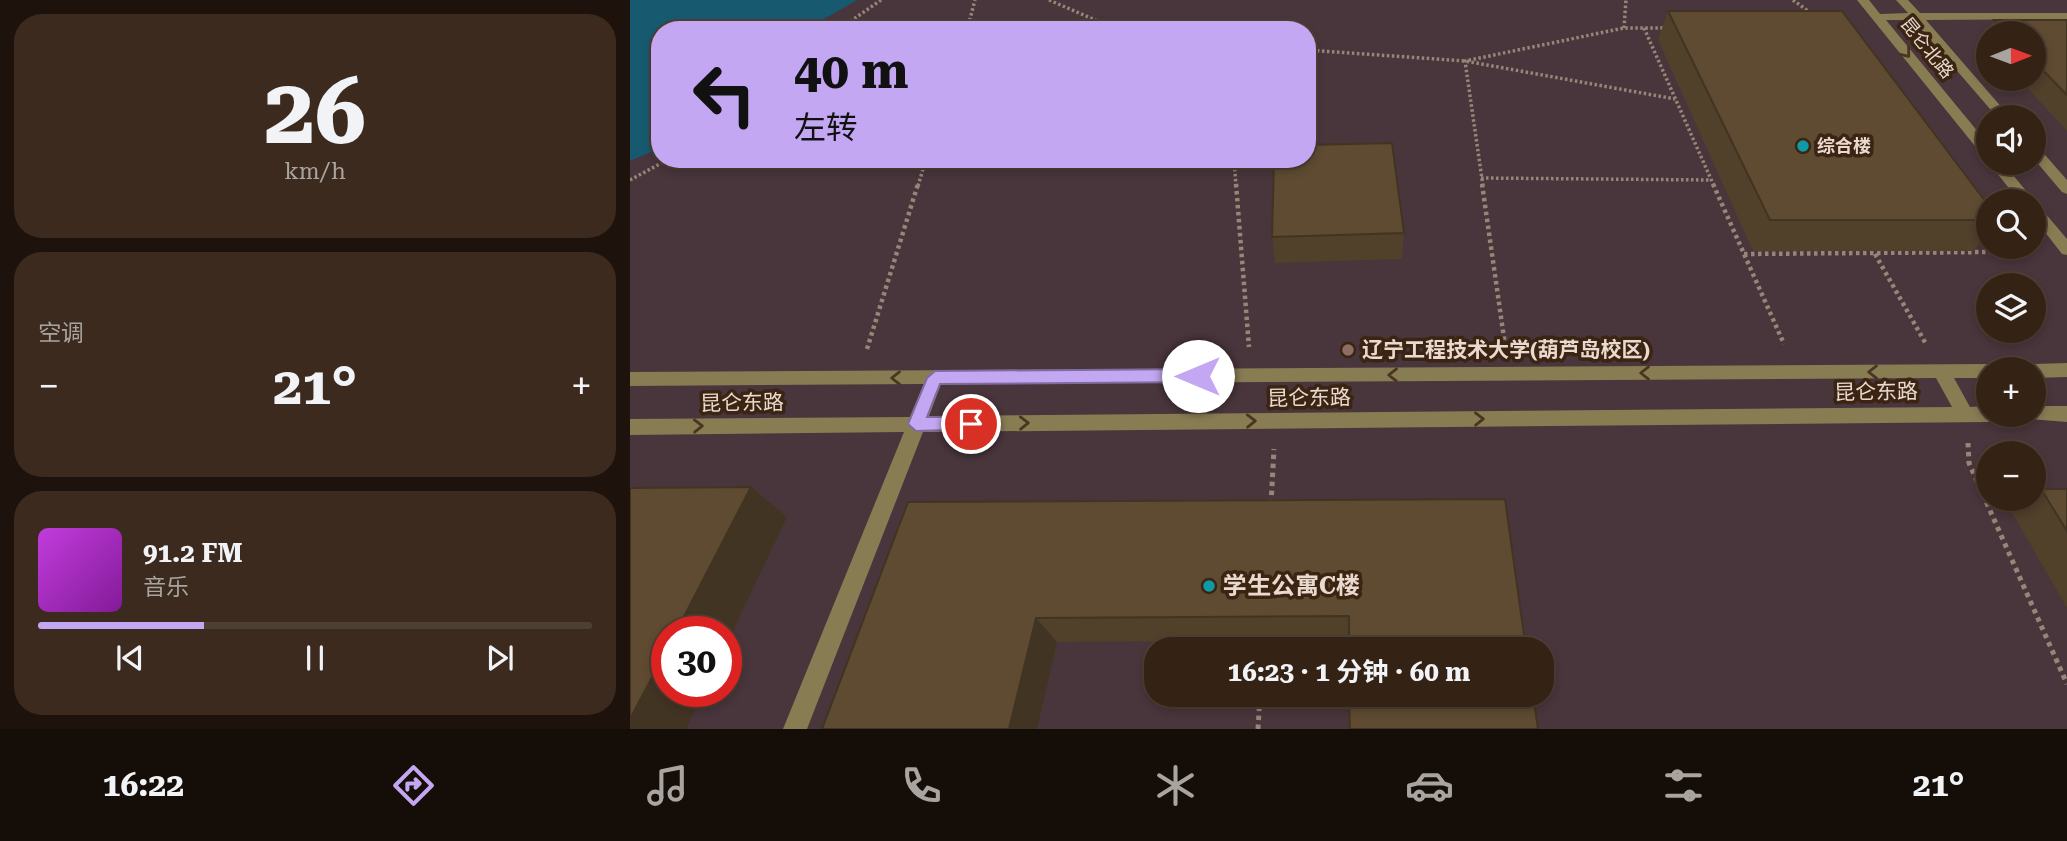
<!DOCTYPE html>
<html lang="zh">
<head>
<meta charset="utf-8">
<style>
	:root { --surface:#342215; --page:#3c2a1e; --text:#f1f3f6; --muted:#a9a4a0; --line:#4e3f34; --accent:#c3a7f2 }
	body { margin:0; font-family:"Roboto Serif","Noto Sans SC",serif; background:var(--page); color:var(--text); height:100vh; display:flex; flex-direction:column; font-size:26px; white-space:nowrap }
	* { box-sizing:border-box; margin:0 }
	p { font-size:23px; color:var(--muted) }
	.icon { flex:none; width:38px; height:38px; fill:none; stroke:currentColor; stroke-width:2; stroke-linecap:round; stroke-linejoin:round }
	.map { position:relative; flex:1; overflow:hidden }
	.side { display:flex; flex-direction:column; gap:14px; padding:14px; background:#1d130c; width:630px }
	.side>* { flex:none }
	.hud { position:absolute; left:21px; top:21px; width:665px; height:147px; border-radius:28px; box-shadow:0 4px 10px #0003,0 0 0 2px var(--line); background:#c3a7f2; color:#111; overflow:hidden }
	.needle { width:46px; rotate:89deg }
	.fabs { position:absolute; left:1346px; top:21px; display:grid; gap:14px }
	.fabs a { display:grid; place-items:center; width:70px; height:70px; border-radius:50%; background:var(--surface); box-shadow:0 4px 10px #0003,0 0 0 2px var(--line); font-size:35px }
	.speed { position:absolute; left:21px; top:616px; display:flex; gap:14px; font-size:35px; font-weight:700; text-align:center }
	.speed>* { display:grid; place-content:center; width:91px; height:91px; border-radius:50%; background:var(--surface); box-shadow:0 4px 10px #0003,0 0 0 2px var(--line); line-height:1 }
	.speed .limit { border:10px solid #d22; background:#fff; color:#111 }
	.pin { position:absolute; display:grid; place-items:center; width:60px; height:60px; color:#fff; margin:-30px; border:4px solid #fff; border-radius:50%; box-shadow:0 2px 7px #0007 }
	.me { position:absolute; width:77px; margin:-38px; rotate:270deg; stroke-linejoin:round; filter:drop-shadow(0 0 5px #0008) }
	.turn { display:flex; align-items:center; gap:24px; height:147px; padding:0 28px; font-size:32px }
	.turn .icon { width:91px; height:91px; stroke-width:2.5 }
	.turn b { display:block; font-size:49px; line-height:60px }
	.big { font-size:52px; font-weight:700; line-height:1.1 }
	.side .tile { flex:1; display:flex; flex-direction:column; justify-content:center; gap:10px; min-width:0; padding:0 24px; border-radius:28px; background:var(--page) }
	.side .dial { align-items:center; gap:0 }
	.dial b { font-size:91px; line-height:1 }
	.song { display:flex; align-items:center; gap:21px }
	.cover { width:84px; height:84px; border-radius:10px; background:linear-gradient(135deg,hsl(290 70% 55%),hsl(290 70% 35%)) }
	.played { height:7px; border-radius:4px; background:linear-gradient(90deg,var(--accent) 30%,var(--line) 30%) }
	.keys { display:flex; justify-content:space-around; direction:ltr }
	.heat { display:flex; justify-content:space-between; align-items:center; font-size:38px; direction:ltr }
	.trip { position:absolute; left:514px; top:637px; width:410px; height:70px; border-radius:28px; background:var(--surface); box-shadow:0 4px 10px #0003,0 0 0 2px var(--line); font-weight:700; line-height:70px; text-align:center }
	.dock { display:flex; height:112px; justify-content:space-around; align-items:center; background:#150e08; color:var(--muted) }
	.dock .icon { width:49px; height:49px }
	.dock .current { color:var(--accent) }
	.dock b { font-size:32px; color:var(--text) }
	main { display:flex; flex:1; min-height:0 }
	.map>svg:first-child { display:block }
</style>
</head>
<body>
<main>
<section class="side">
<div class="tile dial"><b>26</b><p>km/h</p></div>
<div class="tile"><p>空调</p>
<div class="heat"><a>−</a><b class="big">21°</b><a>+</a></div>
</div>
<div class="tile">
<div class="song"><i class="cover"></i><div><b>91.2 FM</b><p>音乐</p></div></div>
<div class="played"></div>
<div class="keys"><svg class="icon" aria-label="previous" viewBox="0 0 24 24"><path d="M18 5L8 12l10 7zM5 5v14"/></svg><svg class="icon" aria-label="pause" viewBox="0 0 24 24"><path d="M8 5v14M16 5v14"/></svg><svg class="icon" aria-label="next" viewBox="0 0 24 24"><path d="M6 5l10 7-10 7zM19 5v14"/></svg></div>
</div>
</section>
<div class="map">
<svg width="1437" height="729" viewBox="0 0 1437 729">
	<rect width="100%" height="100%" fill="#462e1c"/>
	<path fill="#49353c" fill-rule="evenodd" d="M0 0H1437V729H0ZM30 30H677V159H30ZM1358 33H1404V79H1358ZM1358 117H1404V163H1358ZM1358 201H1404V247H1358ZM1358 285H1404V331H1358ZM1358 369H1404V415H1358ZM1358 453H1404V499H1358ZM37 632H96V691H37ZM527 649H912V695H527Z"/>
	<polygon fill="#175a6f" points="0,0 227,0 175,30 30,30 30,148 0,161"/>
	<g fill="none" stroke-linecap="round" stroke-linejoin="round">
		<g stroke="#998577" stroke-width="3.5" stroke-dasharray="2.5 2.5" stroke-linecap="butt">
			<polyline points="419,0 488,30"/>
			<polyline points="1163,0 1182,14"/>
			<polyline points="994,28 996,0"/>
			<polyline points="1014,28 1084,186"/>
			<polyline points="208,30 251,0"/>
			<polyline points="337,30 345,0"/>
			<polyline points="677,50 835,61 1045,99"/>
			<polyline points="604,159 606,186"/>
			<polyline points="851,178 1081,180"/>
			<polyline points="0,180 39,159"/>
			<polyline points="288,186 296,159"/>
			<polyline points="853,186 835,61 994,28 1037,28"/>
		</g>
		<g stroke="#998577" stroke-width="4.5" stroke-dasharray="3.5 3.5" stroke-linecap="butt">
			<polyline points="606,184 619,347"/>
			<polyline points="852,184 875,345"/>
			<polyline points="1083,184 1154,344"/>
			<polyline points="1349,236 1361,252"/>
			<polyline points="1114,254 1360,252"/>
			<polyline points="1245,254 1296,344"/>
			<polyline points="237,349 288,184"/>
		</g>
		<g stroke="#998577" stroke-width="5" stroke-dasharray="4.5 4.5" stroke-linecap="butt">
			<polyline points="1338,443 1339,463 1437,684"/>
			<polyline points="641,504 644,449"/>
			<polyline points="628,729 630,695"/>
		</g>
		<g fill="#887c53" fill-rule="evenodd">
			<polygon points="1227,0 1239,0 1250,14 1278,13 1266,0 1278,0 1290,13 1437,13 1437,19 1296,20 1380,117 1367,117 1283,20 1256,20 1358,144 1358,157 1353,156"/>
			<polygon points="1404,147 1409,148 1437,180 1437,194 1432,192 1404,159"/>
			<polygon points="1359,163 1373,163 1402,198 1404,201 1404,202 1389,201"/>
			<polygon points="1404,204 1409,206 1437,239 1437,255 1432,254 1404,218"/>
			<polygon points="1437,363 1437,377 1404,378 1404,369 1396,369 1404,364"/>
			<path d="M1358 364 1366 369H1358V378H1324L1340 407 1358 406V415H1367L1364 419 1358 422 293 432 177 729H153L274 432 0 435V419L280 417 294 384 0 386V372ZM1306 378 1322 407 299 416 311 384Z"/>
			<polygon points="1404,406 1437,406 1437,422 1398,419 1395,415 1404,415"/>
		</g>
	</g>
	<g fill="#51402a">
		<polygon points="1038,11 1358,205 1358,233 1343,251 1123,251 1028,40"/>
		<polygon points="1364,20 1437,20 1437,131 1389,79 1404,79 1404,33 1358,33 1358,46 1352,39"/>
		<polygon points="774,233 772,259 645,263 642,237"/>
		<polygon points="1411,489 1437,489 1437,608 1381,511 1398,499 1404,499 1404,495"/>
		<polygon points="278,502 896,649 719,640 427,642 407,729 192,729"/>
	</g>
	<g fill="#423422">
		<polygon points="121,487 157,517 96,645 96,632 46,632"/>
		<polygon points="406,618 427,642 407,729 379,729"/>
		<polygon points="37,649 37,691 74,691 56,729 0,729 0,719"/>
	</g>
	<g fill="#5e4b31" stroke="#423422" stroke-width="2">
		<polygon points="1038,11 1212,11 1358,205 1358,220 1140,220"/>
		<polygon points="1364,20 1437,20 1437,95 1404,61 1404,33 1377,33"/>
		<polygon points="762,143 774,233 642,237 644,159 677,159 677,145"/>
		<polygon points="121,487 46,632 37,632 37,649 0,719 0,488"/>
		<polygon points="1411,489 1437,489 1437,531"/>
		<polygon points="875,499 896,649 719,649 719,616 406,618 379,729 192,729 278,502"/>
		<polygon points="719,695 903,695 908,729 720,729"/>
	</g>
	<defs><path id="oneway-chevron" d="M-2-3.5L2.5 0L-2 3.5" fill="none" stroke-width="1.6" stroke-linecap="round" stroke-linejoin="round" transform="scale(1.75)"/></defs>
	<g stroke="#4a361f">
		<use href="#oneway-chevron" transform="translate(1276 53) rotate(51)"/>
		<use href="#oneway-chevron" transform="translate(1243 372) rotate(180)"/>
		<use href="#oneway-chevron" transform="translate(1015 373) rotate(180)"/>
		<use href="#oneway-chevron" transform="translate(763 375) rotate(180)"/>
		<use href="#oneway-chevron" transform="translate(266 378) rotate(180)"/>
		<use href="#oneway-chevron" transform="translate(849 419) rotate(-1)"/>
		<use href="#oneway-chevron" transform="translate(621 421) rotate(-1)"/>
		<use href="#oneway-chevron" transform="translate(394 423) rotate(-1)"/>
		<use href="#oneway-chevron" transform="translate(68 426) rotate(-1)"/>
	</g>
	<polygon fill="#c3a7f2" stroke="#7f6d9d" stroke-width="2" points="568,369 576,376 568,382 310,384 297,417 341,417 347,419 350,424 347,429 286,431 278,424 297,378 305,371"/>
	<g fill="#0f9aa8" stroke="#3b2412" stroke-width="2.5">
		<circle cx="1173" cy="146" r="7"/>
		<circle cx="579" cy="586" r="7"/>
	</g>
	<circle fill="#8d6e63" stroke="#3b2412" stroke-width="2.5" cx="718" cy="350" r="7"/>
	<g text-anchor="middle" stroke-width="7" stroke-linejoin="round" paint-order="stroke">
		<g font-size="18" fill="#e9d9ce" stroke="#3b2412">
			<text transform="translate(1297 48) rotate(51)" y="6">昆仑北路</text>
		</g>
		<g font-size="18" font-weight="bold" fill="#e9d9ce" stroke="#3b2412" text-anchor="start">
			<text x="1187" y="152">综合楼</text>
		</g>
		<g font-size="21" font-weight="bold" fill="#e9d9ce" stroke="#3b2412" text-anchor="start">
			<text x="732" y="357">辽宁工程技术大学(葫芦岛校区)</text>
		</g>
		<g font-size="21" fill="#e9d9ce" stroke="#3b2412">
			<text transform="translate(1246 392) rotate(-1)" y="7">昆仑东路</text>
			<text transform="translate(679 398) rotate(-1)" y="7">昆仑东路</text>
			<text transform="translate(112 403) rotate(-1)" y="7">昆仑东路</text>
		</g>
		<g font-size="24" font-weight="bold" fill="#e9d9ce" stroke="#3b2412" text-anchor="start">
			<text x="593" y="594">学生公寓C楼</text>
		</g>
	</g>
</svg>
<div class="fabs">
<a><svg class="needle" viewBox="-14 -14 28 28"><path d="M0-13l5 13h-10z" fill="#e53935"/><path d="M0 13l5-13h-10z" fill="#a9a4a0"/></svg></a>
<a><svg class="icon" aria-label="sound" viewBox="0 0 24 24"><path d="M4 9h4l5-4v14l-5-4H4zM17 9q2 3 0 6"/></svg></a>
<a><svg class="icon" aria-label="search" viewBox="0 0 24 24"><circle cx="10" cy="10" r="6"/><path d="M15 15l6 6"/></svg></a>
<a><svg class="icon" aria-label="layers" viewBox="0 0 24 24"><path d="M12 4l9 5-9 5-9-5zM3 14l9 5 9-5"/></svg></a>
<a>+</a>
<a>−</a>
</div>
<div class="speed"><div class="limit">30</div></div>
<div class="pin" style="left:341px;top:424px;background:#d93025"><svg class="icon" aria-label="arrive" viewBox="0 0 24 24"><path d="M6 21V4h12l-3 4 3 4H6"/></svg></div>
<svg class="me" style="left:568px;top:376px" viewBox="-20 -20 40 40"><circle r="19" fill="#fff"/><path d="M0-13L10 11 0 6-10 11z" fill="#c3a7f2"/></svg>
<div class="trip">16:23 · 1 分钟 · 60 m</div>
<div class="hud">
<div class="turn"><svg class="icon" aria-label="left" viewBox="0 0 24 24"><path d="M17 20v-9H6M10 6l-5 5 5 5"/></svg><div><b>40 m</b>左转</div></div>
</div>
</div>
</main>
<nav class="dock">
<b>16:22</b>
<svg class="icon current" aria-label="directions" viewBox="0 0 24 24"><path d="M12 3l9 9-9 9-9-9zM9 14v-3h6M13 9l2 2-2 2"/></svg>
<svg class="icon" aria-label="music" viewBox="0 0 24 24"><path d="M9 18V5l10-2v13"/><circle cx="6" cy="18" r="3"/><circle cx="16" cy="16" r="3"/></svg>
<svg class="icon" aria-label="phone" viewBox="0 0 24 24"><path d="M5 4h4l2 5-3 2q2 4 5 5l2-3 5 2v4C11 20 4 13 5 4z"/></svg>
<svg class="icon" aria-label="climate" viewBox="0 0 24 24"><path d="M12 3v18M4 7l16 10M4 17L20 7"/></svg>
<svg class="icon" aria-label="car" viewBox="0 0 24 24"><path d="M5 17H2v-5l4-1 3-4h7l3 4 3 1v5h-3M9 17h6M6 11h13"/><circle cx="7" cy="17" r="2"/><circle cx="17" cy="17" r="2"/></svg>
<svg class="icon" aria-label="filters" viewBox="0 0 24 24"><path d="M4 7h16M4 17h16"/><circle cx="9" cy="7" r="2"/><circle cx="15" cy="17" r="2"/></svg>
<b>21°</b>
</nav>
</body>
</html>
